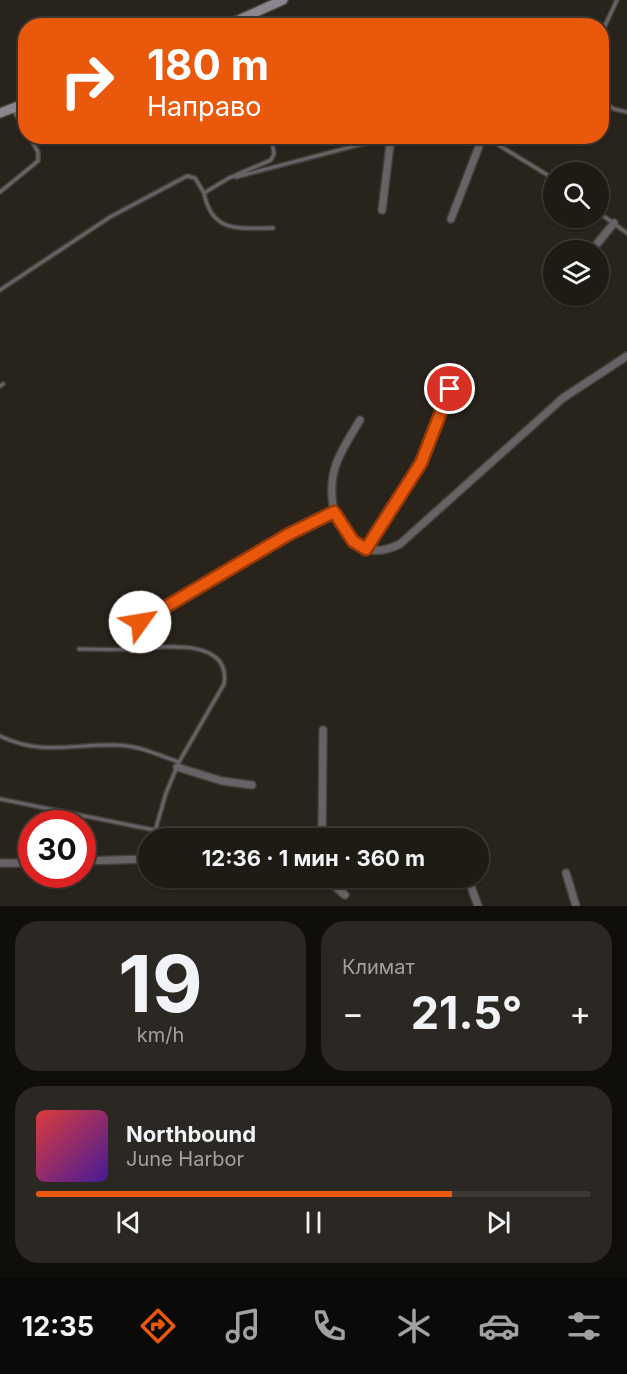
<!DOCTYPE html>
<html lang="ru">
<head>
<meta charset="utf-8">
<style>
	:root { --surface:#1e1a14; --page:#2b2722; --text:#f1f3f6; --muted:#a1a1a0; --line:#3c3834; --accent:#ea580c }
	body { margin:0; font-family:Inter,sans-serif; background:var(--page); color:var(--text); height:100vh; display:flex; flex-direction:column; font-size:22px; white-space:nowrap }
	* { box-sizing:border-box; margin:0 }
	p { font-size:20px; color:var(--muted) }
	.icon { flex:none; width:33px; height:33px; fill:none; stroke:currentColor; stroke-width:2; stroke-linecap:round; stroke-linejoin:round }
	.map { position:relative; height:906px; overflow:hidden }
	.panel { display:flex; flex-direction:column; gap:15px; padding:15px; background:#100e0b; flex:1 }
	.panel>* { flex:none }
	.hud { position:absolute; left:18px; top:18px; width:591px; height:126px; border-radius:24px; box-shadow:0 2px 4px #0004,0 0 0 2px var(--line); background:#ea580c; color:#fff; overflow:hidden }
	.tools { position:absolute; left:543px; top:162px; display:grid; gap:12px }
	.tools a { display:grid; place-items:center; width:66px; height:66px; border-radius:50%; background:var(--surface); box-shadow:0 2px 4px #0004,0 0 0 2px var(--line); font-size:30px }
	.speed { position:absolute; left:18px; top:810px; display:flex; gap:12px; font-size:30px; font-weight:700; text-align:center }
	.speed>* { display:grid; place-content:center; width:78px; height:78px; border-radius:50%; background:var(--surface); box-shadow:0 2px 4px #0004,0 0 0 2px var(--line); line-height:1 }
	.speed .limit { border:9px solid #d22; background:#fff; color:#111 }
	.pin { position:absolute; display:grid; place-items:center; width:51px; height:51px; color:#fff; margin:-26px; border:3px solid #fff; border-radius:50%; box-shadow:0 2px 6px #0007 }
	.me { position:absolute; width:66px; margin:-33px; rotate:58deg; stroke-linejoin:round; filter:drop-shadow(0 0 4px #0008) }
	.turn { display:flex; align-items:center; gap:21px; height:126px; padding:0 30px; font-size:27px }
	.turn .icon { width:78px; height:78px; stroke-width:2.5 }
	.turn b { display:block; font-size:42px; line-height:51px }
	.big { font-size:45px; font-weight:700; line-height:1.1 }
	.panel .tile { flex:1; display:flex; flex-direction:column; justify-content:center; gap:9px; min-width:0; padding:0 21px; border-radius:24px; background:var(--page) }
	.panel .dial { align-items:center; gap:0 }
	.dial b { font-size:78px; line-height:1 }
	.song { display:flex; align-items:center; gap:18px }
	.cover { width:72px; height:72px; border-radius:9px; background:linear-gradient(135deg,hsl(0 70% 55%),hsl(260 70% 35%)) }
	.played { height:6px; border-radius:3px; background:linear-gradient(90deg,var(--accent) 75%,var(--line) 75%) }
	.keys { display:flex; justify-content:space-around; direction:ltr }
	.heat { display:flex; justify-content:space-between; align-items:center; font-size:33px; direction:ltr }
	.panel .tiles { flex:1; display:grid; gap:15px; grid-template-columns:1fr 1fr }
	.tile:last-child { grid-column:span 2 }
	.trip { position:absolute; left:138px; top:828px; width:351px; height:60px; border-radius:30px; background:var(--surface); box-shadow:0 2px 4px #0004,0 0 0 2px var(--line); font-weight:700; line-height:60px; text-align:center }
	.dock { display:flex; height:96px; justify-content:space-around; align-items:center; background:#0c0a08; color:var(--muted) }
	.dock .icon { width:42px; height:42px }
	.dock .on { color:var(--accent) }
	.dock b { font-size:27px; color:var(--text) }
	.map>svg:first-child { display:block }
</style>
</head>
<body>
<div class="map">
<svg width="627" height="906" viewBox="0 0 627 906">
	<rect width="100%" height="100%" fill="#28231b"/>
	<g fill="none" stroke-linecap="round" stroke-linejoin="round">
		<g stroke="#443f37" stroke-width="6">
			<g id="lane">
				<polyline points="602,32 617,0"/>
				<polyline points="602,101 614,109 627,112"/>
				<polyline points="13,110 26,131"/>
				<polyline points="484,136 554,179"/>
				<polyline points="236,177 389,137"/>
				<polyline points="0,192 38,161 38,152 29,136"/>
				<path d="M204 193C212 234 240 228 273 228"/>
				<polyline points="598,212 627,233"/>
				<polyline points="0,290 110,217 187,176 195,178 204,193 229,178 271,160 274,154 271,136"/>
				<polyline points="0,386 3,384"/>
				<path d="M79 649C96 649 113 650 130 649 157 647 232 636 224 684L179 762 166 793 153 838"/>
				<path d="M0 736C42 756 72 744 115 745 138 745 158 755 179 762"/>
				<polyline points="0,799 154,830"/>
			</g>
		</g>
		<g stroke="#443f37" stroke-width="10">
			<g id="street">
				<polyline points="284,21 308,21 317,26"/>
				<polyline points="382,210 391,137"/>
				<polyline points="451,219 483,136"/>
				<polyline points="592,250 614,223"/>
				<path d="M334 512C326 471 340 453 360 420"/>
				<polyline points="366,549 421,463 450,389"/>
				<path d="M131 649 133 632 146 618 289 534 334 512C351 540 364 562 400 544L563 398 627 356"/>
				<polyline points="177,767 222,781 252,785"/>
				<polyline points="322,838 323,730"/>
				<polyline points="82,861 148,859"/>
				<polyline points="0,863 32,863"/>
				<polyline points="566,873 576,906"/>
				<polyline points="325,878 345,895"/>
				<polyline points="468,878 478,906"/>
			</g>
		</g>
		<g stroke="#443f37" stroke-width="12">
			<g id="secondary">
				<polyline points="225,26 283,0"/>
				<polyline points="0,113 26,103"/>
			</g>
		</g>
		<use href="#lane" stroke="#666367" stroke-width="3"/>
		<use href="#street" stroke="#666367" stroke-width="7"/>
		<use href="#secondary" stroke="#8b868d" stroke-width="9"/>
	</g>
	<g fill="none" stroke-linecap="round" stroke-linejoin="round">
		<g stroke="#983908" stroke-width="15">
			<polyline id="route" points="140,622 289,534 334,512 353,541 366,549 421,463 450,389"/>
		</g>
		<use href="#route" stroke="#ea580c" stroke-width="10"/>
	</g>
</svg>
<div class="tools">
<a><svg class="icon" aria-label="search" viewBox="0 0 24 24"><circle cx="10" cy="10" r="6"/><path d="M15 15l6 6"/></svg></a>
<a><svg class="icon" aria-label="layers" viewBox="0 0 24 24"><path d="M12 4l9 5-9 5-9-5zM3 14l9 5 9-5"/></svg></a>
</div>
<div class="speed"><div class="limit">30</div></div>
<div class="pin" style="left:450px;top:389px;background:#d93025"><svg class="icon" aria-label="arrive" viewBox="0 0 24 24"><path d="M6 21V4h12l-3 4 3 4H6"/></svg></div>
<svg class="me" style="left:140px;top:622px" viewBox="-20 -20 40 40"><circle r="19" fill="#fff"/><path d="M0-13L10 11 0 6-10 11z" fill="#ea580c"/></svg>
<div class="trip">12:36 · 1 мин · 360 m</div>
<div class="hud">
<div class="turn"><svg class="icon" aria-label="right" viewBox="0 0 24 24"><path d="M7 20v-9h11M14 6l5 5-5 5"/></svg><div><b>180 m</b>Направо</div></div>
</div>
</div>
<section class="panel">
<div class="tiles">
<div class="tile dial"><b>19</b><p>km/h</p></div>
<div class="tile"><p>Климат</p>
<div class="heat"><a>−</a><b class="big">21.5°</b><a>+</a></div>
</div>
<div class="tile">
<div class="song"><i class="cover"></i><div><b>Northbound</b><p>June Harbor</p></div></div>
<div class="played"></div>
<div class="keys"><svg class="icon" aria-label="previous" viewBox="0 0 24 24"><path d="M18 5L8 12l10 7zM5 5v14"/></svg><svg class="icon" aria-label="pause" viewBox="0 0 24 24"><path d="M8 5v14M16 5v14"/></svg><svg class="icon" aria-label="next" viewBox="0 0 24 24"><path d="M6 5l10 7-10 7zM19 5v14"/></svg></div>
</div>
</div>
</section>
<nav class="dock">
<b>12:35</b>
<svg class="icon on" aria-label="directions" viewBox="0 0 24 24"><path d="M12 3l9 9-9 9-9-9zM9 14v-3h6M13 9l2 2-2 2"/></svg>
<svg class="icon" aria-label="music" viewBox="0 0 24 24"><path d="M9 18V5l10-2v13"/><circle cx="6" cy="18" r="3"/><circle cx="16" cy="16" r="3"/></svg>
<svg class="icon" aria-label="phone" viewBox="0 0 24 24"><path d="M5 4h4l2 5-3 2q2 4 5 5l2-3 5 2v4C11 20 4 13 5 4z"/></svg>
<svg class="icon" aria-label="climate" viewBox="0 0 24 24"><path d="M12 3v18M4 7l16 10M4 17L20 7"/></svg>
<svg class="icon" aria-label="car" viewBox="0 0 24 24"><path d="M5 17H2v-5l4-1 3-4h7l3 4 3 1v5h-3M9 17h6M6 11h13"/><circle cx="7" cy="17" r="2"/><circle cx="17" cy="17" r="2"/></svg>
<svg class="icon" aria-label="filters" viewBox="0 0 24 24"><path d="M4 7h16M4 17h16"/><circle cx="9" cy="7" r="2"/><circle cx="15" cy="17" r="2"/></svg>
</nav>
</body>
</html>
